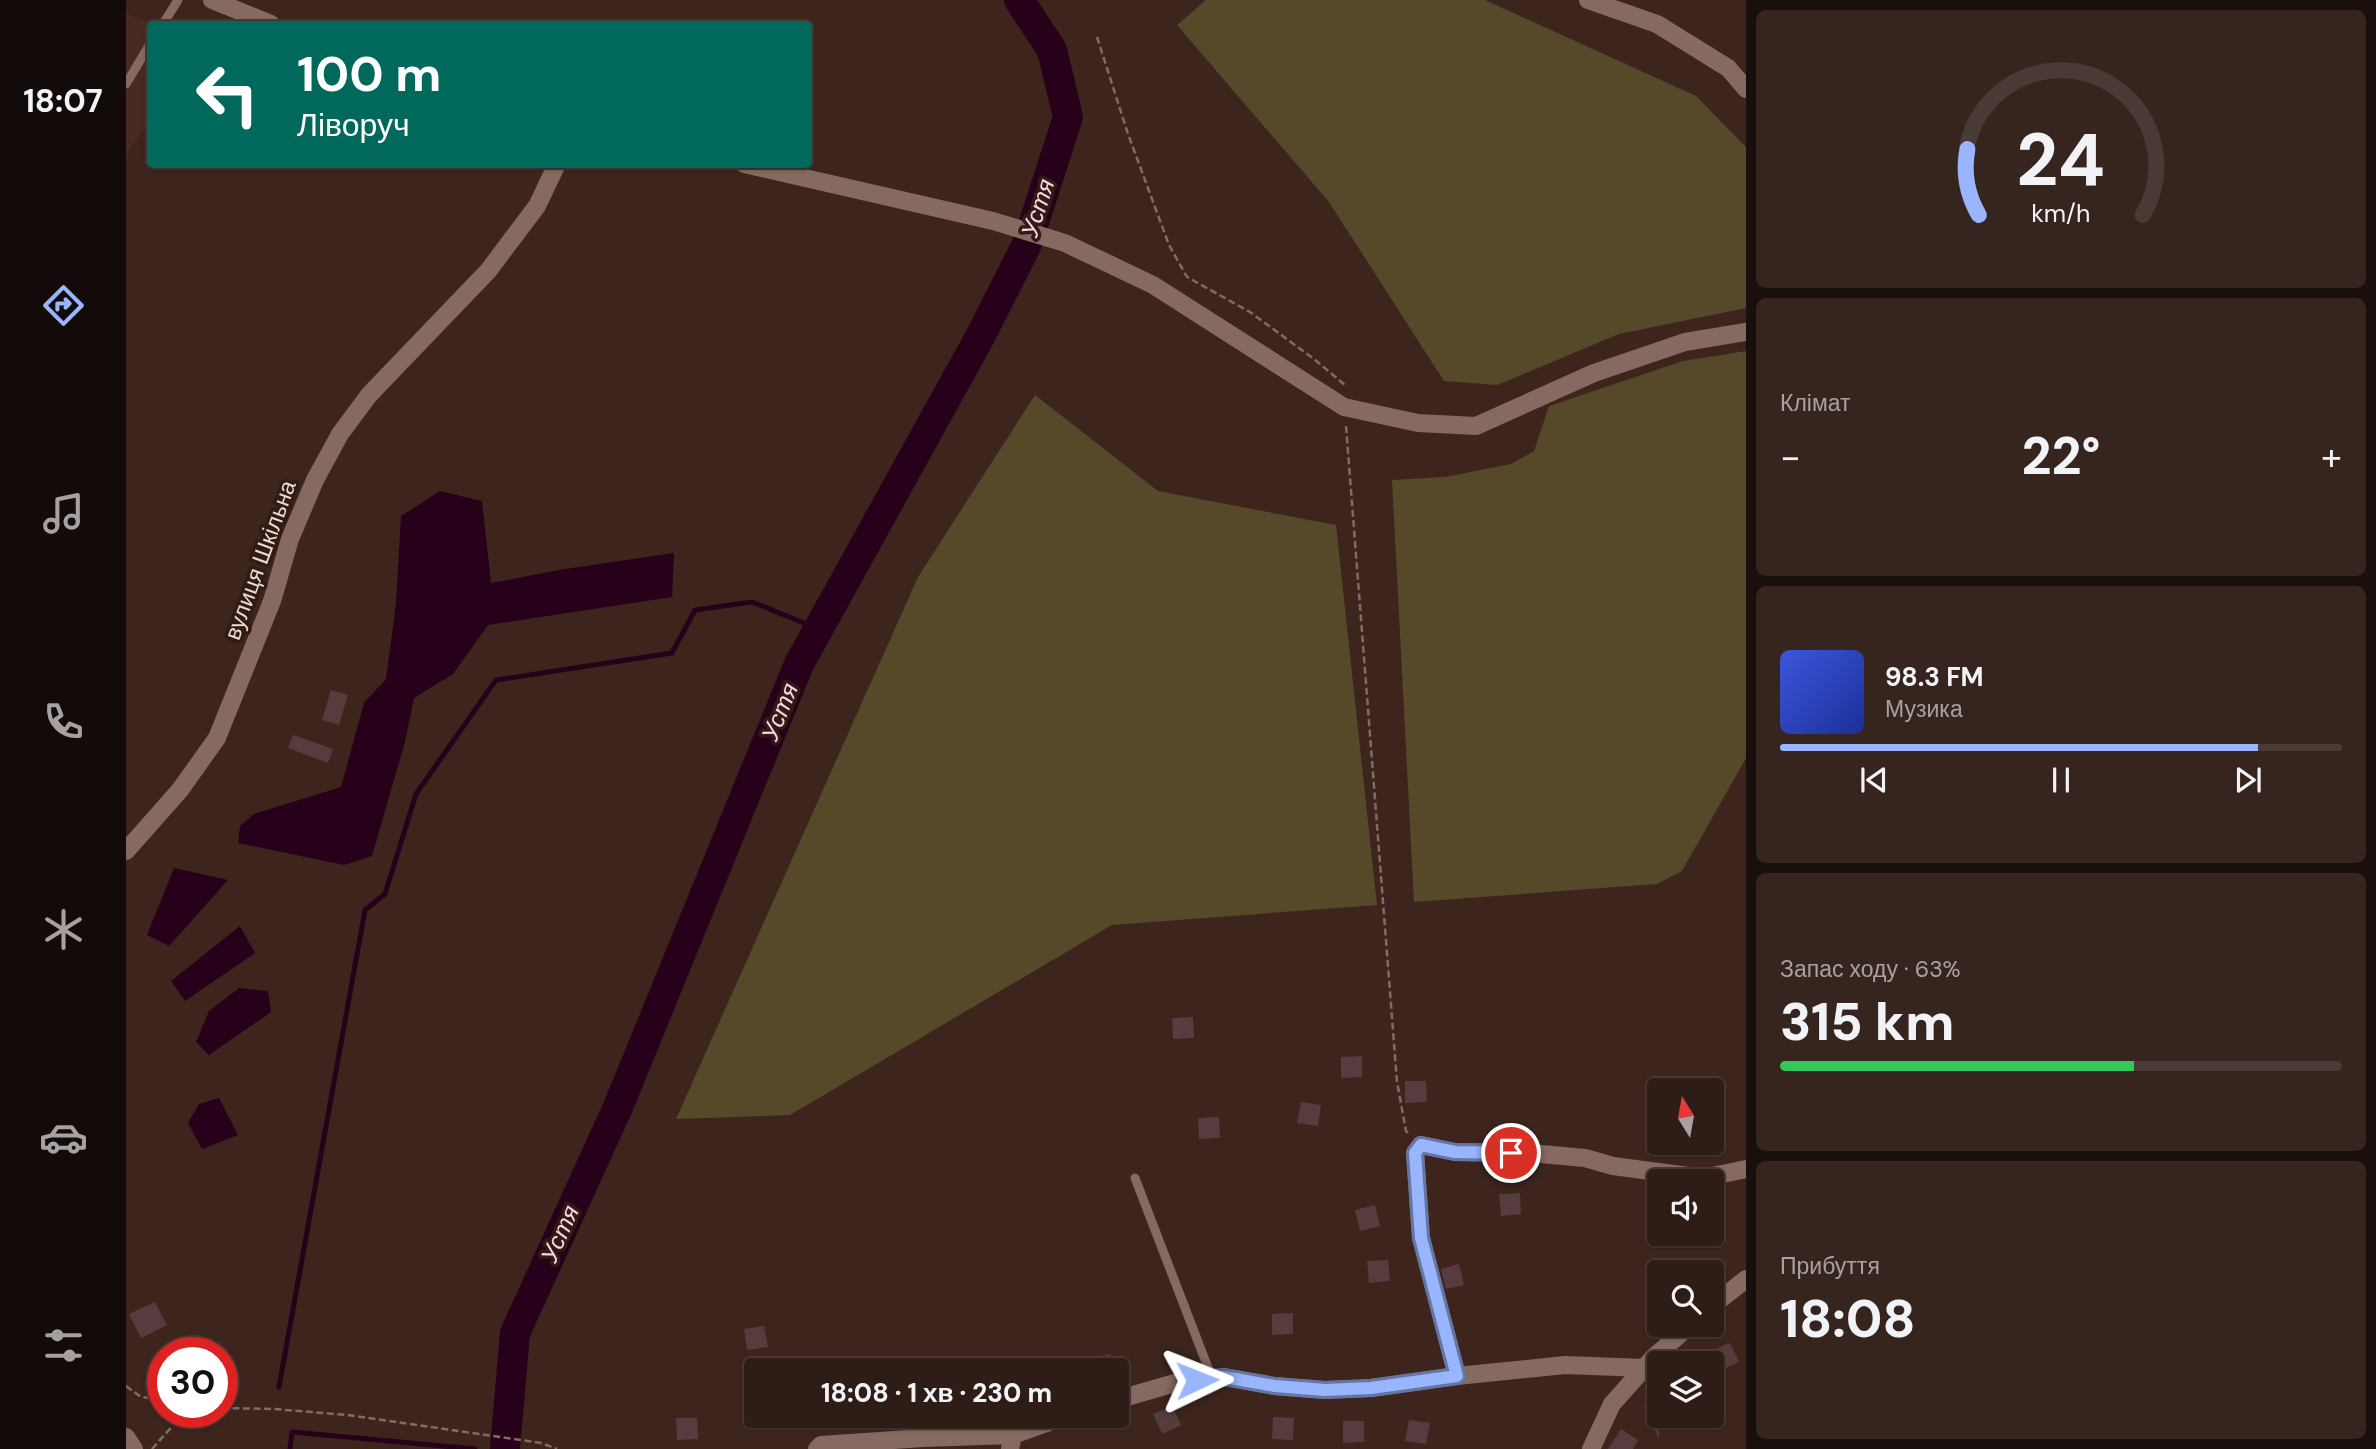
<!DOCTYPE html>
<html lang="uk">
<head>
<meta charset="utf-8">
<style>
	:root { --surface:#2e1c16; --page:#36251f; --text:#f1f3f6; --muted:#a7a1a1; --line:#493a35; --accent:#98b5fd }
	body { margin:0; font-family:"DM Sans",sans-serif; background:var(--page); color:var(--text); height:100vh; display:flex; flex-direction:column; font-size:26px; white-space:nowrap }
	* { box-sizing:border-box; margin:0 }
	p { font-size:23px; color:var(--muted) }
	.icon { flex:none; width:38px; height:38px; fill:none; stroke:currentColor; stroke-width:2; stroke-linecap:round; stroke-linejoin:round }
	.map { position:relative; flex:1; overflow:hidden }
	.details { display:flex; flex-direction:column; gap:10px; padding:10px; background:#190f0c; width:630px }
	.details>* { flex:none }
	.banner { position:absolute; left:21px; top:21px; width:665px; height:147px; border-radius:7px; box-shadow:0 2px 5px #0004,0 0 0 2px var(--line); background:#00695c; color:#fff; overflow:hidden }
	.needle { width:46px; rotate:349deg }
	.controls { position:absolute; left:1521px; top:1078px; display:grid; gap:14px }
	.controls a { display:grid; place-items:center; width:77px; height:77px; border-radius:7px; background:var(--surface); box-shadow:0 2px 5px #0004,0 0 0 2px var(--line); font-size:35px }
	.speed { position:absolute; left:21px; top:1337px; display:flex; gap:14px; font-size:35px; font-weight:700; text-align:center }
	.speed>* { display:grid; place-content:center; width:91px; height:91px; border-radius:50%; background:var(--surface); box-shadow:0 2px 5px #0004,0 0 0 2px var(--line); line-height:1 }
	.speed .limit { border:10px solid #d22; background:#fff; color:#111 }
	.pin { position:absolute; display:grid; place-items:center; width:60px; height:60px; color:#fff; margin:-30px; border:4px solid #fff; border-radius:50%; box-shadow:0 2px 7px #0007 }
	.me { position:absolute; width:77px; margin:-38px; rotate:88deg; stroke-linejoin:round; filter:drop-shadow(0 0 5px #0008) }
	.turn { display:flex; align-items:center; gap:24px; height:147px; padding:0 35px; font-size:32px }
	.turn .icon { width:91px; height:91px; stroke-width:2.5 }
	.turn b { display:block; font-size:49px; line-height:60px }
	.big { font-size:52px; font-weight:800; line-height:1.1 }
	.details .tile { flex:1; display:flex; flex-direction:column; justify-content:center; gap:10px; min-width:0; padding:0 24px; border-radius:10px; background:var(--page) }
	.details .dial { align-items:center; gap:0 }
	.dial svg { height:182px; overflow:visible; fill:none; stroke:var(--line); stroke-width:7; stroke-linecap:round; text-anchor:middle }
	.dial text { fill:var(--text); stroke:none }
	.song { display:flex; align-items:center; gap:21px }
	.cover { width:84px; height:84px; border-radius:10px; background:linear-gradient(135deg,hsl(230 70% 55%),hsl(230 70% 35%)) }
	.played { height:7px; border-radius:4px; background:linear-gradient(90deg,var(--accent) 85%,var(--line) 85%) }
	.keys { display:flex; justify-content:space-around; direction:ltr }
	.heat { display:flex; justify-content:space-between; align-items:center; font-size:38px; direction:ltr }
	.charge { height:10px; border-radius:5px; background:linear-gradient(90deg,#34c759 63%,var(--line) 0) }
	.trip { position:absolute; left:618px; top:1358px; width:385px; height:70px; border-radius:7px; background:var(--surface); box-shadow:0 2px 5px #0004,0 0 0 2px var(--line); font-weight:800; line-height:70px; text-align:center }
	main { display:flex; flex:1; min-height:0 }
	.menu { display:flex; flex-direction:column; width:126px; justify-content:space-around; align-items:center; background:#120b09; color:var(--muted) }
	.menu .icon { width:49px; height:49px }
	.menu .selected { color:var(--accent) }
	.menu b { font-size:32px; color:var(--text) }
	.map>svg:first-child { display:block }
</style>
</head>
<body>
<main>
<nav class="menu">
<b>18:07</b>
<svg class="icon selected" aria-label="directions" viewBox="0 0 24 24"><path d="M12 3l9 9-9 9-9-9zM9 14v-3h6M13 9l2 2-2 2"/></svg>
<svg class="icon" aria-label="music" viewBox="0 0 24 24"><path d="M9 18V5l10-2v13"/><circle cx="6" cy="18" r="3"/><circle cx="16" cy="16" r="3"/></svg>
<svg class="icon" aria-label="phone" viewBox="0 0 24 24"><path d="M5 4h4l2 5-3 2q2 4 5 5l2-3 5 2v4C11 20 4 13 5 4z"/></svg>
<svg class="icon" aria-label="climate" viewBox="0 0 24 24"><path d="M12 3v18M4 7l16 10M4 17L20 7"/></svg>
<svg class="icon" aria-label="car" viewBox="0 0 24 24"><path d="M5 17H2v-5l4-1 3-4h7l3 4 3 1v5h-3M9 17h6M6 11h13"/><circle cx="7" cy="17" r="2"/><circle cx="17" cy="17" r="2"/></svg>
<svg class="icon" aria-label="filters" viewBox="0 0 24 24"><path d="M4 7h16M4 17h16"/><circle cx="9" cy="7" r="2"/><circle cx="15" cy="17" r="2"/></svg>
</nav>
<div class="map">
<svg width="1620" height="1449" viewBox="0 0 1620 1449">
	<rect width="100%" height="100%" fill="#3d251e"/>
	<polygon fill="#492a21" points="0,13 26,24 24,117 0,157"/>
	<g fill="#554929">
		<polygon points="1080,0 1359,0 1570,96 1620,147 1620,308 1493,334 1371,385 1318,381 1203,202 1051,25"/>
		<polygon points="1620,351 1620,758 1556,871 1531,884 1288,902 1266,480 1319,477 1385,464 1408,451 1423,406 1557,361"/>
		<polygon points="909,395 1032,491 1210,525 1251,905 986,925 664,1115 550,1119 792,577"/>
	</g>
	<g fill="#270019">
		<polygon points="314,491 356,501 365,583 439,569 548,553 546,597 362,625 327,674 288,698 279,742 246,856 218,865 112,843 114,826 128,814 215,787 238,703 260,679 270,604 275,516"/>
		<polygon points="48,868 102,880 43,946 21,935"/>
		<polygon points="114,926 129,953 59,1001 45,981"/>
		<polygon points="113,988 142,991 145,1012 83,1055 70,1042 83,1011"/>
		<polygon points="93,1098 112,1135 76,1149 62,1123 73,1104"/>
	</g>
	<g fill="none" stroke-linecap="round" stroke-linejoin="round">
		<g stroke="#270019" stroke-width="5">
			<polyline points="153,1387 239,910 259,894 290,794 370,680 546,653 569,610 626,602 693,629"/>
			<polyline points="164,1449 166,1432 349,1449"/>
		</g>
		<polyline stroke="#270019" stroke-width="30" points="379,1449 389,1333 492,1107 673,664 855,335 901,244 942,117 926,50 893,0"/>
	</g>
	<g fill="#573c3f">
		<polygon points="205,690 222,695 213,725 196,720"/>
		<polygon points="167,735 207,749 202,763 162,748"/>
		<polygon points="1067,1017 1068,1038 1047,1039 1046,1018"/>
		<polygon points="1236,1056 1236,1077 1215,1078 1215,1057"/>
		<polygon points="1279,1081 1300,1081 1301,1102 1279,1103"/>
		<polygon points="1175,1102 1195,1105 1192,1126 1171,1123"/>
		<polygon points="1093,1117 1094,1138 1073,1139 1072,1118"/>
		<polygon points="1394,1193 1395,1214 1375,1216 1373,1194"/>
		<polygon points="1249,1205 1254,1226 1234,1231 1229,1210"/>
		<polygon points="1262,1260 1264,1281 1243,1283 1241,1261"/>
		<polygon points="1333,1264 1338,1285 1320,1289 1315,1269"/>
		<polygon points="29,1302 41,1325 15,1338 3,1314"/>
		<polygon points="1167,1313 1167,1334 1146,1335 1146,1314"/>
		<polygon points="638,1326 642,1347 621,1350 618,1329"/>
		<polygon points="1604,1343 1613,1362 1593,1371 1585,1351"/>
		<polygon points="984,1354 987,1370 966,1370 963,1358"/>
		<polygon points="1533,1398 1533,1439 1518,1405"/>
		<polygon points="1046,1406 1055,1425 1036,1434 1027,1414"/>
		<polygon points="1147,1417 1168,1418 1167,1440 1146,1439"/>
		<polygon points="550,1418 571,1418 572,1439 551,1440"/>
		<polygon points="1283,1420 1304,1423 1300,1444 1279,1441"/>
		<polygon points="1217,1421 1238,1421 1238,1442 1217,1443"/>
		<polygon points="1495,1429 1512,1440 1507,1449 1482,1449"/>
	</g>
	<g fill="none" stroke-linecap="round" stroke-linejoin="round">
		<g stroke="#806b65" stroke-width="2.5" stroke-dasharray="7 3.5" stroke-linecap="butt">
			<polyline points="971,37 1002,134 1043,245 1061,277 1124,312 1188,359 1220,386"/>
			<polyline points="1220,426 1271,1082 1280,1131 1282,1133"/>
			<polyline points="0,1386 15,1397 37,1400"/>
			<polyline points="96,1408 148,1409 221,1415 415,1443 431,1449"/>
			<polyline points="26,1449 59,1412"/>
		</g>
		<g stroke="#866a61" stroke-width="9">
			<polyline points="37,24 52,0"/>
			<polyline points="0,84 24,44"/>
			<polyline points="1009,1178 1086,1378"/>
		</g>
		<g stroke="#866a61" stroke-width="18">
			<polyline points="86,0 145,24"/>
			<polyline points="1462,0 1531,24 1602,68 1620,89"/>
			<polyline points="618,164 867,221 939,243 1027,285 1218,407 1292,423 1350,426 1468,373 1559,342 1620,332"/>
			<polyline points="0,851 54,790 91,738 146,601 164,539 189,480 214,434 243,395 362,271 411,206 431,164"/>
			<polyline points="1586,1306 1620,1279"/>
			<polyline points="1519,1368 1439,1365 1331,1376 1295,1238 1289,1153 1295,1145 1329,1152 1404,1153 1459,1158 1487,1166 1577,1178 1620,1169"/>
			<polyline points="990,1400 1056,1381 1098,1377 1148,1386 1199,1390 1245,1388 1331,1376"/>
			<polyline points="0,1437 8,1449"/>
			<polyline points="691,1449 695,1445 797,1438 887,1435"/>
			<polyline points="884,1449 887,1435 940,1416"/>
			<polyline points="1465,1449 1486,1404 1527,1358 1564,1325"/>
		</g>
	</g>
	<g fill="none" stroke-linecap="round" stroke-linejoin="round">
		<g stroke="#6376a4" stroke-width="18">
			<polyline id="route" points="1071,1380 1098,1377 1149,1386 1199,1390 1245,1388 1331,1376 1295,1238 1289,1153 1295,1145 1329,1152 1385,1153"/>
		</g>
		<use href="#route" stroke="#98b5fd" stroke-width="12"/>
	</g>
	<g text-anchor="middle" stroke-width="7" stroke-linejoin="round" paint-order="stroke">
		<g font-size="23" fill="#ebdbd6" stroke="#321b14">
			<text transform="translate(134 560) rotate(-70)" y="8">вулиця Шкільна</text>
		</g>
		<g font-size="24" font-style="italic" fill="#f9d7e8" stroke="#321b14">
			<text transform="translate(912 208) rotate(-72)" y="8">Устя</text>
			<text transform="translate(654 712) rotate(-68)" y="8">Устя</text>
			<text transform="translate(434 1234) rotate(-66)" y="8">Устя</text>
		</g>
	</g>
</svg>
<div class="controls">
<a><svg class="needle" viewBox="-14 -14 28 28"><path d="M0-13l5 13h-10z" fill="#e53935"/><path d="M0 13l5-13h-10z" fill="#a7a1a1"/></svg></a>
<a><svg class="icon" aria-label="sound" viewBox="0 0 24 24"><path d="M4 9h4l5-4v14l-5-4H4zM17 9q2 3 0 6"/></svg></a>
<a><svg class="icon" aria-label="search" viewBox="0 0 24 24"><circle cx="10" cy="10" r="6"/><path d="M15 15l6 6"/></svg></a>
<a><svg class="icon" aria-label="layers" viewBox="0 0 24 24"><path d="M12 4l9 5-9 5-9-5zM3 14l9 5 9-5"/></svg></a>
</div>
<div class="speed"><div class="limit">30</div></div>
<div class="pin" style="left:1385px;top:1153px;background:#d93025"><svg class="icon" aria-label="arrive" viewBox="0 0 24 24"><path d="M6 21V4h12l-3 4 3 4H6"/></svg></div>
<svg class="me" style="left:1071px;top:1380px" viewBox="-20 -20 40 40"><path d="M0-17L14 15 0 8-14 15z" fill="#98b5fd" stroke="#fff" stroke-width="4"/></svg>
<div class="trip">18:08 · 1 хв · 230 m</div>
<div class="banner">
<div class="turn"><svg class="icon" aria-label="left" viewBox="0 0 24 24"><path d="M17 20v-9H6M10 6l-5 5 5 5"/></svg><div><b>100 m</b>Ліворуч</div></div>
</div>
</div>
<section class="details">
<div class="tile dial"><svg viewBox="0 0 100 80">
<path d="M14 69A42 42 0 1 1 86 69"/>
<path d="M14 69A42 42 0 0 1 9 40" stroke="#98b5fd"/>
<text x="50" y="56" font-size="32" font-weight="700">24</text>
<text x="50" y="72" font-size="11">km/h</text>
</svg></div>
<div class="tile"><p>Клімат</p>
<div class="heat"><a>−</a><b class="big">22°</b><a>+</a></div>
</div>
<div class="tile">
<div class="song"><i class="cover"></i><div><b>98.3 FM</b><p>Музика</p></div></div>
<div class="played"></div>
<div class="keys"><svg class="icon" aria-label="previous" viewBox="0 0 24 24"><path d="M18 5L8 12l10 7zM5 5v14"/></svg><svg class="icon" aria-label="pause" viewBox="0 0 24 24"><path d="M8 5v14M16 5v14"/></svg><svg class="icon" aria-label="next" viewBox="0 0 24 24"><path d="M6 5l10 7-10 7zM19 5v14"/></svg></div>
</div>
<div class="tile"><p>Запас ходу · 63%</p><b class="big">315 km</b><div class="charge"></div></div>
<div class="tile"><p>Прибуття</p><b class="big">18:08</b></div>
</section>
</main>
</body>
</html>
